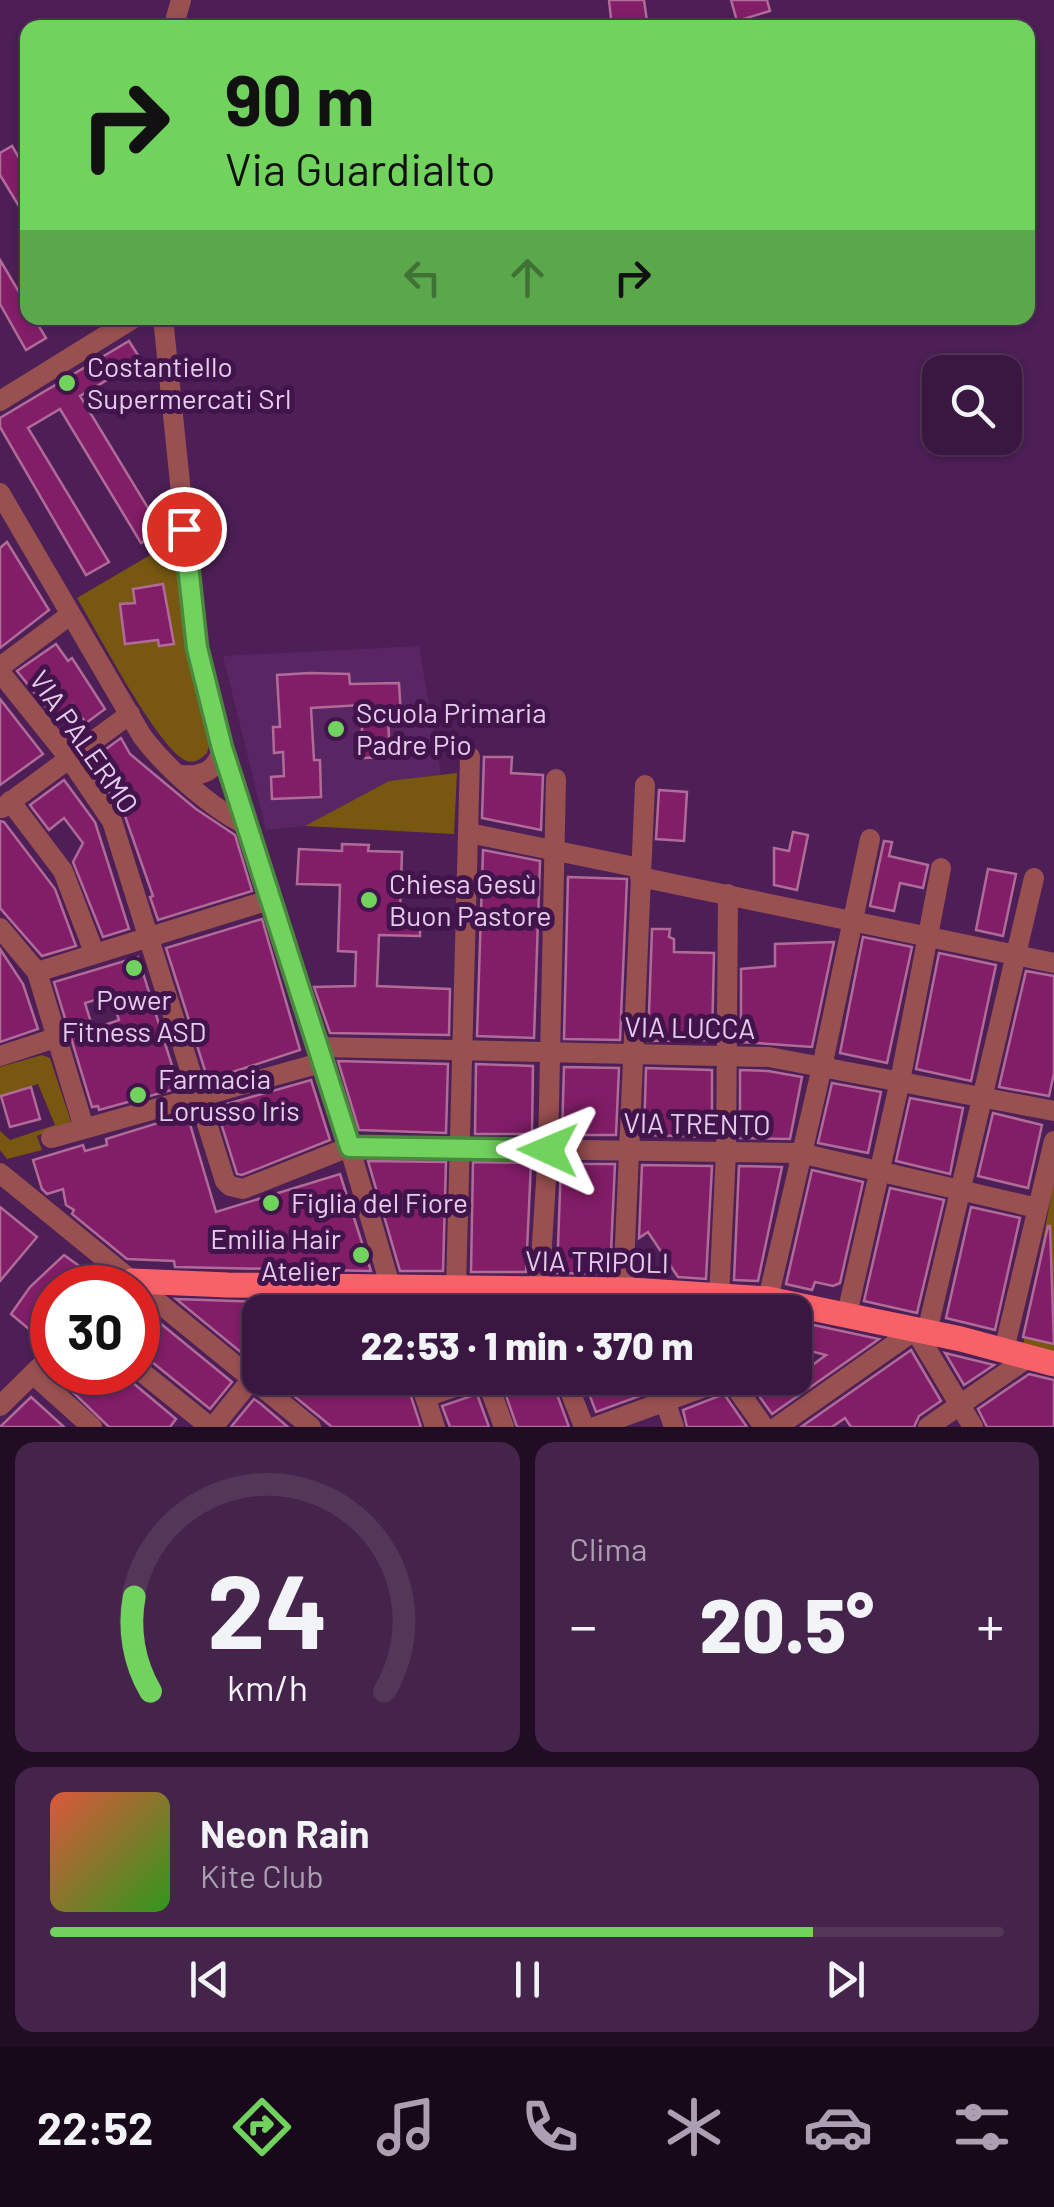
<!DOCTYPE html>
<html lang="it">
<head>
<meta charset="utf-8">
<style>
	:root { --surface:#3a1740; --page:#45244b; --text:#f1f3f6; --muted:#ab9fb1; --line:#543659; --accent:#71d25e }
	body { margin:0; font-family:Barlow,sans-serif; background:var(--page); color:var(--text); height:100vh; display:flex; flex-direction:column; font-size:38px; white-space:nowrap }
	* { box-sizing:border-box; margin:0 }
	p { font-size:32px; color:var(--muted) }
	.icon { flex:none; width:55px; height:55px; fill:none; stroke:currentColor; stroke-width:2; stroke-linecap:round; stroke-linejoin:round }
	.map { position:relative; height:1427px; overflow:hidden }
	.panel { display:flex; flex-direction:column; gap:15px; padding:15px; background:#200d23; flex:1 }
	.panel>* { flex:none }
	.guide { position:absolute; left:20px; top:20px; width:1015px; height:305px; border-radius:20px; box-shadow:0 2px 8px #0004,0 0 0 2px var(--line); background:#71d25e; color:#111; overflow:hidden }
	.buttons { position:absolute; left:922px; top:355px; display:grid; gap:20px }
	.buttons a { display:grid; place-items:center; width:100px; height:100px; border-radius:20px; background:var(--surface); box-shadow:0 2px 8px #0004,0 0 0 2px var(--line); font-size:50px }
	.speed { position:absolute; left:30px; top:1265px; display:flex; gap:20px; font-size:50px; font-weight:700; text-align:center }
	.speed>* { display:grid; place-content:center; width:130px; height:130px; border-radius:50%; background:var(--surface); box-shadow:0 2px 8px #0004,0 0 0 2px var(--line); line-height:1 }
	.speed .limit { border:15px solid #d22; background:#fff; color:#111 }
	.pin { position:absolute; display:grid; place-items:center; width:85px; height:85px; color:#fff; margin:-42px; border:5px solid #fff; border-radius:50%; box-shadow:0 2px 10px #0007 }
	.me { position:absolute; width:110px; margin:-55px; rotate:271deg; stroke-linejoin:round; filter:drop-shadow(0 0 8px #0008) }
	.turn { display:flex; align-items:center; gap:35px; height:210px; padding:0 40px; font-size:45px }
	.turn .icon { width:130px; height:130px; stroke-width:2.5 }
	.turn b { display:block; font-size:70px; line-height:85px }
	.lanes { display:flex; align-items:center; height:95px; padding:0 40px; background:#0003; justify-content:center; gap:50px; direction:ltr }
	.lanes .off { opacity:.35 }
	.big { font-size:75px; font-weight:800; line-height:1.1 }
	.panel .widget { flex:1; display:flex; flex-direction:column; justify-content:center; gap:15px; min-width:0; padding:0 35px; border-radius:20px; background:var(--page) }
	.panel .dial { align-items:center; gap:0 }
	.dial svg { height:260px; overflow:visible; fill:none; stroke:var(--line); stroke-width:7; stroke-linecap:round; text-anchor:middle }
	.dial text { fill:var(--text); stroke:none }
	.song { display:flex; align-items:center; gap:30px }
	.cover { width:120px; height:120px; border-radius:15px; background:linear-gradient(135deg,hsl(10 70% 55%),hsl(110 70% 35%)) }
	.played { height:10px; border-radius:5px; background:linear-gradient(90deg,var(--accent) 80%,var(--line) 80%) }
	.keys { display:flex; justify-content:space-around; direction:ltr }
	.heat { display:flex; justify-content:space-between; align-items:center; font-size:55px; direction:ltr }
	.panel .tiles { flex:1; display:grid; gap:15px; grid-template-columns:1fr 1fr }
	.widget:last-child { grid-column:span 2 }
	.trip { position:absolute; left:242px; top:1295px; width:570px; height:100px; border-radius:20px; background:var(--surface); box-shadow:0 2px 8px #0004,0 0 0 2px var(--line); font-weight:800; line-height:100px; text-align:center }
	.dock { display:flex; height:160px; justify-content:space-around; align-items:center; background:#17091a; color:var(--muted) }
	.dock .icon { width:70px; height:70px }
	.dock .current { color:var(--accent) }
	.dock b { font-size:45px; color:var(--text) }
	.map>svg:first-child { display:block }
</style>
</head>
<body>
<div class="map">
<svg width="1054" height="1427" viewBox="0 0 1054 1427">
	<rect width="100%" height="100%" fill="#4d1f56"/>
	<polygon fill="#592663" points="419,646 441,775 389,781 305,826 266,830 223,656"/>
	<g fill="#785711">
		<path d="M174 541 186 652 209 746 207 753C202 758 195 764 187 761 159 751 96 629 77 598Z"/>
		<polygon points="457,773 454,834 305,826 389,781"/>
		<polygon points="42,1055 50,1058 71,1122 37,1136 42,1150 7,1159 0,1150 0,1131 10,1140 55,1125 38,1084 0,1097 0,1067"/>
		<polygon points="1054,1181 1054,1359 1022,1351"/>
	</g>
	<g fill="#821d68" stroke="#b06b99" stroke-width="2.5" fill-rule="evenodd">
		<polygon points="609,0 644,0 648,28 612,28"/>
		<polygon points="731,0 767,0 770,11 737,21"/>
		<polygon points="12,146 28,173 28,221 0,175 0,153"/>
		<polygon points="0,260 28,307 28,318 34,318 46,338 26,350 0,304"/>
		<polygon points="129,341 141,360 80,396 162,531 141,543 60,409 28,428 109,562 86,575 0,427 0,418"/>
		<polygon points="7,542 49,610 0,648 0,548"/>
		<polygon points="163,584 174,644 159,646 158,640 125,644 120,604 135,603 133,589"/>
		<polygon points="56,644 68,661 72,658 105,709 86,723 72,704 54,717 17,671"/>
		<polygon points="310,673 349,674 350,684 399,683 401,717 388,718 390,757 363,758 361,705 311,708 314,760 320,760 321,797 272,799 271,777 284,776 283,752 274,753 273,727 280,727 277,675"/>
		<polygon points="0,699 43,754 0,785"/>
		<polygon points="121,738 130,754 196,809 235,835 252,891 158,920 150,897 153,896 125,816 88,762"/>
		<polygon points="484,757 512,757 511,773 543,775 541,830 482,818"/>
		<polygon points="64,780 95,822 129,929 103,937 73,862 83,843 64,818 49,830 30,805"/>
		<polygon points="659,790 687,792 684,841 656,839"/>
		<polygon points="0,821 4,822 55,889 76,946 42,956 0,908"/>
		<polygon points="793,832 808,835 797,890 774,885 774,848 789,851"/>
		<polygon points="884,841 892,842 889,856 928,865 923,888 900,883 894,911 870,906"/>
		<polygon points="342,844 369,845 368,851 402,852 400,914 420,915 420,936 379,935 377,986 450,989 449,1035 330,1033 314,987 355,986 356,952 338,951 340,885 297,884 299,849 342,851"/>
		<polygon points="483,850 540,861 534,1038 477,1036"/>
		<polygon points="988,869 1016,874 1003,936 976,930"/>
		<polygon points="568,877 627,879 620,1040 564,1039"/>
		<polygon points="262,919 300,1050 208,1080 166,948"/>
		<polygon points="652,929 670,929 669,937 674,939 674,952 714,953 712,1040 648,1041"/>
		<polygon points="863,937 912,947 887,1063 840,1053"/>
		<polygon points="834,942 812,1047 741,1042 741,969 775,966 775,944"/>
		<polygon points="0,949 23,984 38,1029 0,1042"/>
		<polygon points="939,953 996,965 971,1081 916,1069"/>
		<path d="M138 957 179 1088 99 1110 98 1106 92 1107 54 982ZM111 995 119 1020 93 1029 85 1003Z"/>
		<polygon points="1026,971 1054,976 1054,1073 1049,1096 999,1087"/>
		<polygon points="338,1061 448,1064 446,1133 359,1130"/>
		<polygon points="476,1064 533,1066 532,1134 475,1134"/>
		<polygon points="564,1067 619,1068 616,1135 562,1135"/>
		<polygon points="646,1068 712,1070 712,1137 644,1135"/>
		<polygon points="740,1070 768,1071 802,1077 790,1139 740,1138"/>
		<polygon points="311,1080 330,1140 242,1175 237,1174 216,1107"/>
		<polygon points="832,1083 881,1092 868,1153 818,1143"/>
		<polygon points="31,1087 40,1119 10,1127 1,1096"/>
		<polygon points="910,1098 963,1108 950,1174 896,1161"/>
		<polygon points="993,1113 1042,1125 1028,1188 978,1176"/>
		<polygon points="187,1114 216,1212 340,1174 371,1271 175,1267 174,1261 127,1259 72,1214 74,1210 66,1205 63,1189 47,1194 42,1189 33,1160 83,1145 85,1151 107,1145 106,1139"/>
		<polygon points="368,1161 446,1162 443,1271 400,1271"/>
		<polygon points="473,1162 531,1163 526,1272 471,1272"/>
		<polygon points="561,1164 615,1164 610,1274 557,1273"/>
		<polygon points="642,1165 712,1166 706,1279 678,1277 648,1232 639,1238"/>
		<polygon points="739,1166 782,1167 758,1281 734,1280"/>
		<polygon points="812,1170 863,1182 840,1283 833,1286 815,1282 812,1290 786,1284"/>
		<polygon points="890,1188 944,1200 917,1313 864,1301"/>
		<polygon points="0,1207 37,1237 0,1281"/>
		<polygon points="971,1207 1020,1218 995,1330 946,1318"/>
		<polygon points="1048,1226 1050,1226 1054,1344 1023,1337"/>
		<polygon points="64,1255 86,1271 69,1288 52,1288 52,1302 30,1330 11,1314 30,1287"/>
		<polygon points="176,1299 260,1302 260,1368"/>
		<polygon points="138,1305 232,1382 210,1409 147,1358 138,1356"/>
		<polygon points="795,1321 879,1339 772,1414 746,1378 795,1378 826,1355 795,1347"/>
		<polygon points="911,1350 941,1401 919,1416 914,1427 851,1427 845,1418 832,1427 801,1427"/>
		<polygon points="945,1353 994,1365 964,1385"/>
		<polygon points="120,1372 176,1419 170,1427 109,1427 53,1373"/>
		<polygon points="1029,1374 1054,1380 1054,1427 987,1427 978,1409"/>
		<polygon points="272,1378 405,1378 421,1427 332,1427"/>
		<polygon points="500,1378 551,1378 569,1427 517,1427"/>
		<polygon points="583,1378 644,1378 648,1393 596,1412"/>
		<polygon points="477,1394 489,1427 450,1427 442,1406"/>
		<polygon points="724,1394 747,1427 687,1427 683,1410"/>
		<polygon points="31,1397 64,1427 0,1427"/>
		<polygon points="254,1399 261,1404 288,1427 231,1427"/>
	</g>
	<g fill="none" stroke-linecap="round" stroke-linejoin="round">
		<g stroke="#995051" stroke-width="20">
			<polyline points="173,28 181,0"/>
			<polyline points="163,318 197,648 222,748 322,1054 398,1312"/>
			<polyline points="0,401 134,318"/>
			<path d="M0 493 142 736C165 767 211 808 246 825"/>
			<polyline points="0,667 70,615"/>
			<polyline points="0,672 69,758 112,821 225,1181 230,1186 243,1189 349,1147 800,1153 1037,1208"/>
			<path d="M181 775C202 777 217 771 222 748"/>
			<polyline points="10,801 63,871 94,952"/>
			<polyline points="2,808 130,714"/>
			<polyline points="469,833 640,868"/>
			<polyline points="640,877 1054,963"/>
			<polyline points="0,928 37,972 84,1128"/>
			<polyline points="37,972 269,900"/>
			<polyline points="320,1047 769,1057 1054,1111"/>
			<polyline points="0,1056 58,1037"/>
			<polyline points="51,1138 324,1062"/>
			<polyline points="0,1173 311,1427"/>
			<polyline points="623,1290 645,785"/>
			<polyline points="631,1290 637,1312"/>
			<polyline points="719,1297 726,1152 728,894"/>
			<polyline points="768,1299 822,1067 870,839"/>
			<polyline points="464,1312 456,1289 470,757"/>
			<polyline points="545,1312 539,1291 548,1150 556,779"/>
			<polyline points="847,1314 900,1081 941,868"/>
			<polyline points="927,1332 1034,878"/>
			<polyline points="1004,1350 1054,1141"/>
			<polyline points="138,1369 210,1427"/>
			<polyline points="33,1374 92,1427"/>
			<polyline points="419,1378 435,1427"/>
			<polyline points="486,1378 504,1427"/>
			<polyline points="565,1378 584,1427"/>
			<polyline points="657,1378 674,1427"/>
			<polyline points="425,1397 481,1378"/>
			<polyline points="0,1406 52,1355"/>
			<polyline points="213,1427 251,1380"/>
			<polyline points="595,1427 729,1378 764,1427"/>
			<polyline points="777,1427 915,1330 973,1427"/>
			<polyline points="928,1427 1029,1357"/>
		</g>
		<polyline stroke="#f76168" stroke-width="25" points="132,1281 228,1285 631,1290 768,1299 961,1339 1054,1364"/>
	</g>
	<g fill="none" stroke-linecap="round" stroke-linejoin="round">
		<g stroke="#49883d" stroke-width="25">
			<polyline id="route" points="184,529 197,648 222,748 350,1147 548,1150"/>
		</g>
		<use href="#route" stroke="#71d25e" stroke-width="18"/>
	</g>
	<g fill="#71d25e" stroke="#41144b" stroke-width="4">
		<circle cx="67" cy="383" r="10"/>
		<circle cx="336" cy="729" r="10"/>
		<circle cx="369" cy="900" r="10"/>
		<circle cx="134" cy="968" r="10"/>
		<circle cx="138" cy="1095" r="10"/>
		<circle cx="271" cy="1203" r="10"/>
		<circle cx="361" cy="1255" r="10"/>
	</g>
	<g text-anchor="middle" stroke-width="10" stroke-linejoin="round" paint-order="stroke">
		<g font-size="28" fill="#e6ccec" stroke="#41144b" text-anchor="start">
			<text x="87" y="377">Costantiello<tspan x="87" dy="32">Supermercati Srl</tspan></text>
			<text x="356" y="723">Scuola Primaria<tspan x="356" dy="32">Padre Pio</tspan></text>
			<text x="389" y="894">Chiesa Gesù<tspan x="389" dy="32">Buon Pastore</tspan></text>
			<text x="134" y="1010" text-anchor="middle">Power<tspan x="134" dy="32">Fitness ASD</tspan></text>
			<text x="158" y="1089">Farmacia<tspan x="158" dy="32">Lorusso Iris</tspan></text>
			<text x="291" y="1213">Figlia del Fiore</text>
			<text x="341" y="1249" text-anchor="end">Emilia Hair<tspan x="341" dy="32">Atelier</tspan></text>
		</g>
		<g font-size="28" fill="#e6ccec" stroke="#41144b">
			<text transform="translate(84 742) rotate(55)" y="10">VIA PALERMO</text>
			<text transform="translate(690 1028) rotate(1)" y="10">VIA LUCCA</text>
			<text transform="translate(697 1124) rotate(1)" y="10">VIA TRENTO</text>
			<text transform="translate(597 1262) rotate(1)" y="10">VIA TRIPOLI</text>
		</g>
	</g>
</svg>
<div class="buttons">
<a><svg class="icon" aria-label="search" viewBox="0 0 24 24"><circle cx="10" cy="10" r="6"/><path d="M15 15l6 6"/></svg></a>
</div>
<div class="speed"><div class="limit">30</div></div>
<div class="pin" style="left:184px;top:529px;background:#d93025"><svg class="icon" aria-label="arrive" viewBox="0 0 24 24"><path d="M6 21V4h12l-3 4 3 4H6"/></svg></div>
<svg class="me" style="left:548px;top:1150px" viewBox="-20 -20 40 40"><path d="M0-17L14 15 0 8-14 15z" fill="#71d25e" stroke="#fff" stroke-width="4"/></svg>
<div class="trip">22:53 · 1 min · 370 m</div>
<div class="guide">
<div class="turn"><svg class="icon" aria-label="right" viewBox="0 0 24 24"><path d="M7 20v-9h11M14 6l5 5-5 5"/></svg><div><b>90 m</b>Via Guardialto</div></div>
<div class="lanes"><svg class="icon off" aria-label="left" viewBox="0 0 24 24"><path d="M17 20v-9H6M10 6l-5 5 5 5"/></svg><svg class="icon off" aria-label="ahead" viewBox="0 0 24 24"><path d="M12 20V5M6 11l6-6 6 6"/></svg><svg class="icon" aria-label="right" viewBox="0 0 24 24"><path d="M7 20v-9h11M14 6l5 5-5 5"/></svg></div>
</div>
</div>
<section class="panel">
<div class="tiles">
<div class="widget dial"><svg viewBox="0 0 100 80">
<path d="M14 69A42 42 0 1 1 86 69"/>
<path d="M14 69A42 42 0 0 1 9 40" stroke="#71d25e"/>
<text x="50" y="56" font-size="32" font-weight="700">24</text>
<text x="50" y="72" font-size="11">km/h</text>
</svg></div>
<div class="widget"><p>Clima</p>
<div class="heat"><a>−</a><b class="big">20.5°</b><a>+</a></div>
</div>
<div class="widget">
<div class="song"><i class="cover"></i><div><b>Neon Rain</b><p>Kite Club</p></div></div>
<div class="played"></div>
<div class="keys"><svg class="icon" aria-label="previous" viewBox="0 0 24 24"><path d="M18 5L8 12l10 7zM5 5v14"/></svg><svg class="icon" aria-label="pause" viewBox="0 0 24 24"><path d="M8 5v14M16 5v14"/></svg><svg class="icon" aria-label="next" viewBox="0 0 24 24"><path d="M6 5l10 7-10 7zM19 5v14"/></svg></div>
</div>
</div>
</section>
<nav class="dock">
<b>22:52</b>
<svg class="icon current" aria-label="directions" viewBox="0 0 24 24"><path d="M12 3l9 9-9 9-9-9zM9 14v-3h6M13 9l2 2-2 2"/></svg>
<svg class="icon" aria-label="music" viewBox="0 0 24 24"><path d="M9 18V5l10-2v13"/><circle cx="6" cy="18" r="3"/><circle cx="16" cy="16" r="3"/></svg>
<svg class="icon" aria-label="phone" viewBox="0 0 24 24"><path d="M5 4h4l2 5-3 2q2 4 5 5l2-3 5 2v4C11 20 4 13 5 4z"/></svg>
<svg class="icon" aria-label="climate" viewBox="0 0 24 24"><path d="M12 3v18M4 7l16 10M4 17L20 7"/></svg>
<svg class="icon" aria-label="car" viewBox="0 0 24 24"><path d="M5 17H2v-5l4-1 3-4h7l3 4 3 1v5h-3M9 17h6M6 11h13"/><circle cx="7" cy="17" r="2"/><circle cx="17" cy="17" r="2"/></svg>
<svg class="icon" aria-label="filters" viewBox="0 0 24 24"><path d="M4 7h16M4 17h16"/><circle cx="9" cy="7" r="2"/><circle cx="15" cy="17" r="2"/></svg>
</nav>
</body>
</html>
